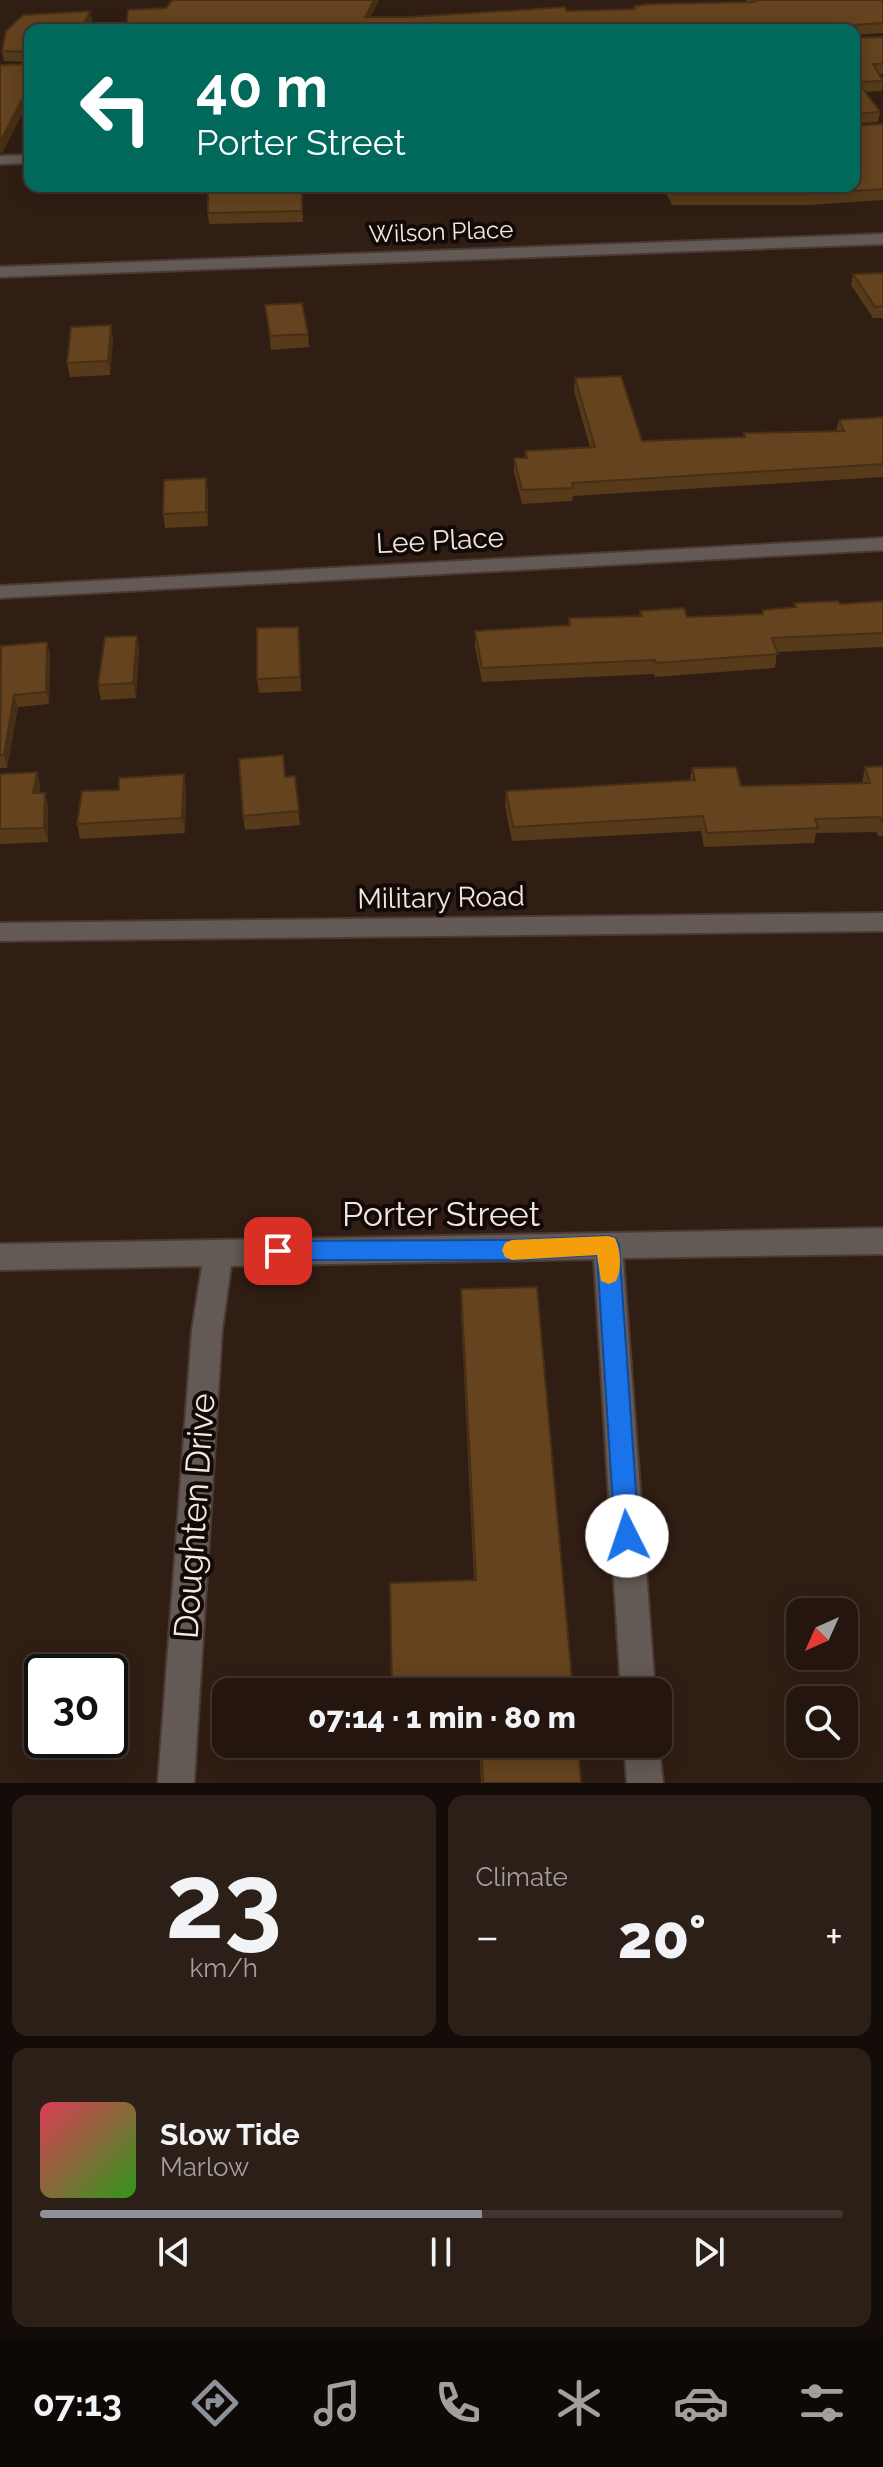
<!DOCTYPE html>
<html lang="en">
<head>
<meta charset="utf-8">
<style>
	:root { --surface:#24160f; --page:#2c1f18; --text:#f1f3f6; --muted:#a39f9e; --line:#41352f; --accent:#8c9099 }
	body { margin:0; font-family:Raleway,sans-serif; background:var(--page); color:var(--text); height:100vh; display:flex; flex-direction:column; font-size:30px; white-space:nowrap }
	* { box-sizing:border-box; margin:0 }
	p { font-size:26px; color:var(--muted) }
	.icon { flex:none; width:44px; height:44px; fill:none; stroke:currentColor; stroke-width:2; stroke-linecap:round; stroke-linejoin:round }
	.map { position:relative; height:1783px; overflow:hidden }
	.side { display:flex; flex-direction:column; gap:12px; padding:12px; background:#140c08; flex:1 }
	.side>* { flex:none }
	.top-card { position:absolute; left:24px; top:24px; width:836px; height:168px; border-radius:16px; box-shadow:0 4px 20px #0003,0 0 0 2px var(--line); background:#00695c; color:#fff; overflow:hidden }
	.needle { width:52px; rotate:225deg }
	.controls { position:absolute; left:786px; top:1598px; display:grid; gap:16px }
	.controls a { display:grid; place-items:center; width:72px; height:72px; border-radius:16px; background:var(--surface); box-shadow:0 4px 20px #0003,0 0 0 2px var(--line); font-size:40px }
	.speed { position:absolute; left:24px; top:1654px; display:flex; gap:16px; font-size:40px; font-weight:700; text-align:center }
	.speed>* { display:grid; place-content:center; width:104px; height:104px; border-radius:50%; background:var(--surface); box-shadow:0 4px 20px #0003,0 0 0 2px var(--line); line-height:1 }
	.speed .limit { border:4px solid #111; border-radius:12px; background:#fff; color:#111 }
	.pin { position:absolute; display:grid; place-items:center; width:68px; height:68px; color:#fff; margin:-34px; border-radius:16px; box-shadow:0 4px 12px #0006 }
	.me { position:absolute; width:88px; margin:-44px; rotate:356deg; stroke-linejoin:round; filter:drop-shadow(0 0 6px #0008) }
	.turn { display:flex; align-items:center; gap:28px; height:168px; padding:0 40px; font-size:36px }
	.turn .icon { width:104px; height:104px; stroke-width:2.5 }
	.turn b { display:block; font-size:56px; line-height:68px }
	.big { font-size:60px; font-weight:800; line-height:1.1 }
	.side .widget { flex:1; display:flex; flex-direction:column; justify-content:center; gap:12px; min-width:0; padding:0 28px; border-radius:16px; background:var(--page) }
	.side .dial { align-items:center; gap:0 }
	.dial b { font-size:104px; line-height:1 }
	.song { display:flex; align-items:center; gap:24px }
	.cover { width:96px; height:96px; border-radius:12px; background:linear-gradient(135deg,hsl(350 70% 55%),hsl(110 70% 35%)) }
	.played { height:8px; border-radius:4px; background:linear-gradient(90deg,var(--accent) 55%,var(--line) 55%) }
	.keys { display:flex; justify-content:space-around; direction:ltr }
	.heat { display:flex; justify-content:space-between; align-items:center; font-size:44px; direction:ltr }
	.side .tiles { flex:1; display:grid; gap:12px; grid-template-columns:1fr 1fr }
	.widget:last-child { grid-column:span 2 }
	.trip { position:absolute; left:212px; top:1678px; width:460px; height:80px; border-radius:16px; background:var(--surface); box-shadow:0 4px 20px #0003,0 0 0 2px var(--line); font-weight:800; line-height:80px; text-align:center }
	.tabs { display:flex; height:128px; justify-content:space-around; align-items:center; background:#0e0906; color:var(--muted) }
	.tabs .icon { width:56px; height:56px }
	.tabs .current { color:var(--accent) }
	.tabs b { font-size:36px; color:var(--text) }
	.map>svg:first-child { display:block }
</style>
</head>
<body>
<div class="map">
<svg width="883" height="1783" viewBox="0 0 883 1783">
	<rect width="100%" height="100%" fill="#301e14"/>
	<g fill="none" stroke-linecap="round" stroke-linejoin="round">
		<g stroke="#4b3a31" stroke-width="4">
			<g id="minor">
				<polygon points="30,155 30,163 0,164 0,156"/>
				<polygon points="883,234 883,244 0,277 0,267"/>
				<polygon points="883,538 883,550 0,598 0,586"/>
				<polygon points="883,913 883,931 0,941 0,923"/>
				<polygon points="883,1228 883,1254 623,1258 655,1692 621,1692 594,1259 231,1266 222,1330 194,1783 158,1783 192,1330 202,1266 0,1270 0,1244"/>
				<polygon points="658,1740 663,1783 627,1783 624,1744 658,1744"/>
			</g>
		</g>
		<use href="#minor" fill="#635955" fill-rule="evenodd"/>
	</g>
	<g fill="#563a1a">
		<polygon points="172,0 379,0 370,17 408,17 634,9 634,6 747,2 746,0 883,0 883,33 854,35 854,30 126,30 166,8"/>
		<polygon points="90,11 92,21 30,62 4,61 2,51"/>
		<polygon points="883,37 883,74 880,74 883,79 882,91 865,92 880,112 878,122 854,124 856,38"/>
		<polygon points="30,64 30,105 27,105 2,153"/>
		<polygon points="883,124 883,200 809,205 672,205 663,186 854,186"/>
		<polygon points="302,186 303,222 209,224 208,213"/>
		<polygon points="883,273 883,318 873,318 851,285 853,274"/>
		<polygon points="265,305 308,334 309,347 271,350"/>
		<polygon points="113,339 110,375 70,377 67,363"/>
		<polygon points="575,378 642,441 743,437 744,433 836,431 839,420 883,417 883,477 573,496 572,501 522,504 514,472 514,458 525,458 525,451 590,447 574,391"/>
		<polygon points="206,478 208,492 208,526 165,528 163,514"/>
		<polygon points="883,601 883,648 882,647 777,652 775,668 655,677 654,674 482,682 475,646 475,631 568,625 569,618 639,616 640,611 687,617 762,614 763,610 794,607 794,603 840,604"/>
		<polygon points="137,636 139,650 136,698 101,700 98,685"/>
		<polygon points="300,641 301,691 259,693 257,679"/>
		<polygon points="47,642 50,654 49,704 18,707 7,768 0,768 0,652"/>
		<polygon points="883,766 883,836 878,836 876,832 816,833 814,843 704,847 701,831 512,841 505,805 506,791 690,780 692,768 741,786 862,783 865,767"/>
		<polygon points="37,772 40,786 39,793 45,793 48,807 48,842 0,844 0,774"/>
		<polygon points="295,776 300,825 245,830 243,816 285,777"/>
		<polygon points="186,788 185,833 80,839 77,824"/>
		<polygon points="461,1289 573,1692 474,1580 461,1312"/>
		<polygon points="393,1744 578,1744 581,1783 481,1783 479,1745 394,1748"/>
	</g>
	<g fill="#462f15">
		<polygon points="374,0 379,0 365,27 365,17"/>
		<polygon points="90,11 92,21 87,30 81,30"/>
		<polygon points="25,94 27,105 2,153 0,153 0,142"/>
		<polygon points="111,325 113,339 110,375 108,361"/>
		<polygon points="206,478 208,492 208,526 206,512"/>
		<polygon points="137,636 139,650 136,698 133,683"/>
		<polygon points="47,642 50,654 49,704 46,692"/>
		<polygon points="14,695 18,707 7,768 4,755"/>
		<polygon points="37,772 40,786 37,808 33,793"/>
		<polygon points="184,774 186,788 185,833 182,818"/>
		<polygon points="45,793 48,807 48,842 44,828"/>
	</g>
	<g fill="#64431e" stroke="#462f15" stroke-width="2">
		<polygon points="172,0 374,0 365,17 408,17 565,7 567,11 635,9 634,6 651,4 755,2 754,0 883,0 883,23 854,25 853,30 126,30 128,10 166,8"/>
		<polygon points="90,11 81,30 30,30 30,52 2,51 6,31 23,15"/>
		<polygon points="854,36 856,38 883,37 883,64 873,64 883,81 858,82 880,112 854,114"/>
		<polygon points="30,64 30,94 25,94 0,142 0,65"/>
		<polygon points="883,124 883,189 810,194 673,194 669,186 854,186 854,126"/>
		<polygon points="208,186 302,186 302,211 208,213"/>
		<polygon points="883,273 883,306 875,307 853,274"/>
		<polygon points="302,303 308,334 270,336 265,305"/>
		<polygon points="111,325 108,361 67,363 71,327"/>
		<polygon points="621,376 642,441 745,437 744,433 844,431 839,420 883,417 883,464 572,483 573,488 522,490 514,458 527,458 525,451 595,447 575,378"/>
		<polygon points="206,478 206,512 163,514 164,480"/>
		<polygon points="838,601 840,604 883,601 883,633 772,638 778,654 656,663 655,660 482,668 475,631 570,625 569,618 642,616 640,611 684,608 687,617 763,614 763,610 796,607 794,603"/>
		<polygon points="298,627 300,677 257,679 257,628"/>
		<polygon points="137,636 133,683 98,685 105,637"/>
		<polygon points="47,642 46,692 14,695 4,755 0,755 1,646"/>
		<polygon points="283,755 285,777 295,776 299,811 243,816 239,759"/>
		<polygon points="883,766 883,822 882,822 880,817 815,819 818,828 707,833 703,816 513,827 506,791 695,780 692,768 736,767 741,786 870,783 865,767"/>
		<polygon points="37,772 33,793 45,793 44,828 0,829 0,774"/>
		<polygon points="184,774 182,818 77,824 82,791 119,790 119,778"/>
		<polygon points="537,1287 573,1692 392,1692 390,1583 476,1580 461,1289"/>
		<polygon points="481,1744 578,1744 581,1783 483,1783"/>
	</g>
	<polygon fill="#1a73e8" stroke="#114b97" stroke-width="2" points="608,1236 615,1238 619,1245 639,1536 636,1545 627,1548 618,1545 615,1536 597,1255 514,1260 278,1260 270,1257 267,1251 270,1244 278,1241 514,1240"/>
	<path fill="#f59e0b" d="M608 1236 615 1238C621 1250 622 1269 616 1281L609 1284 601 1281 597 1255 512 1260 505 1257 502 1250 505 1243 512 1240Z"/>
	<g text-anchor="middle" stroke-width="8" stroke-linejoin="round" paint-order="stroke">
		<g font-size="24" fill="#f4e7e1" stroke="#120a06">
			<text transform="translate(441 232) rotate(-2)" y="8">Wilson Place</text>
		</g>
		<g font-size="28" fill="#f4e7e1" stroke="#120a06">
			<text transform="translate(440 540) rotate(-3)" y="10">Lee Place</text>
			<text transform="translate(441 897) rotate(-1)" y="10">Military Road</text>
		</g>
		<g font-size="34" fill="#f4e7e1" stroke="#120a06">
			<text x="441" y="1226">Porter Street</text>
			<text transform="translate(194 1516) rotate(-86)" y="12">Doughten Drive</text>
		</g>
	</g>
</svg>
<div class="controls">
<a><svg class="needle" viewBox="-14 -14 28 28"><path d="M0-13l5 13h-10z" fill="#e53935"/><path d="M0 13l5-13h-10z" fill="#a39f9e"/></svg></a>
<a><svg class="icon" aria-label="search" viewBox="0 0 24 24"><circle cx="10" cy="10" r="6"/><path d="M15 15l6 6"/></svg></a>
</div>
<div class="speed"><div class="limit">30</div></div>
<div class="pin" style="left:278px;top:1251px;background:#d93025"><svg class="icon" aria-label="arrive" viewBox="0 0 24 24"><path d="M6 21V4h12l-3 4 3 4H6"/></svg></div>
<svg class="me" style="left:627px;top:1536px" viewBox="-20 -20 40 40"><circle r="19" fill="#fff"/><path d="M0-13L10 11 0 6-10 11z" fill="#1a73e8"/></svg>
<div class="trip">07:14 · 1 min · 80 m</div>
<div class="top-card">
<div class="turn"><svg class="icon" aria-label="left" viewBox="0 0 24 24"><path d="M17 20v-9H6M10 6l-5 5 5 5"/></svg><div><b>40 m</b>Porter Street</div></div>
</div>
</div>
<section class="side">
<div class="tiles">
<div class="widget dial"><b>23</b><p>km/h</p></div>
<div class="widget"><p>Climate</p>
<div class="heat"><a>−</a><b class="big">20°</b><a>+</a></div>
</div>
<div class="widget">
<div class="song"><i class="cover"></i><div><b>Slow Tide</b><p>Marlow</p></div></div>
<div class="played"></div>
<div class="keys"><svg class="icon" aria-label="previous" viewBox="0 0 24 24"><path d="M18 5L8 12l10 7zM5 5v14"/></svg><svg class="icon" aria-label="pause" viewBox="0 0 24 24"><path d="M8 5v14M16 5v14"/></svg><svg class="icon" aria-label="next" viewBox="0 0 24 24"><path d="M6 5l10 7-10 7zM19 5v14"/></svg></div>
</div>
</div>
</section>
<nav class="tabs">
<b>07:13</b>
<svg class="icon current" aria-label="directions" viewBox="0 0 24 24"><path d="M12 3l9 9-9 9-9-9zM9 14v-3h6M13 9l2 2-2 2"/></svg>
<svg class="icon" aria-label="music" viewBox="0 0 24 24"><path d="M9 18V5l10-2v13"/><circle cx="6" cy="18" r="3"/><circle cx="16" cy="16" r="3"/></svg>
<svg class="icon" aria-label="phone" viewBox="0 0 24 24"><path d="M5 4h4l2 5-3 2q2 4 5 5l2-3 5 2v4C11 20 4 13 5 4z"/></svg>
<svg class="icon" aria-label="climate" viewBox="0 0 24 24"><path d="M12 3v18M4 7l16 10M4 17L20 7"/></svg>
<svg class="icon" aria-label="car" viewBox="0 0 24 24"><path d="M5 17H2v-5l4-1 3-4h7l3 4 3 1v5h-3M9 17h6M6 11h13"/><circle cx="7" cy="17" r="2"/><circle cx="17" cy="17" r="2"/></svg>
<svg class="icon" aria-label="filters" viewBox="0 0 24 24"><path d="M4 7h16M4 17h16"/><circle cx="9" cy="7" r="2"/><circle cx="15" cy="17" r="2"/></svg>
</nav>
</body>
</html>
